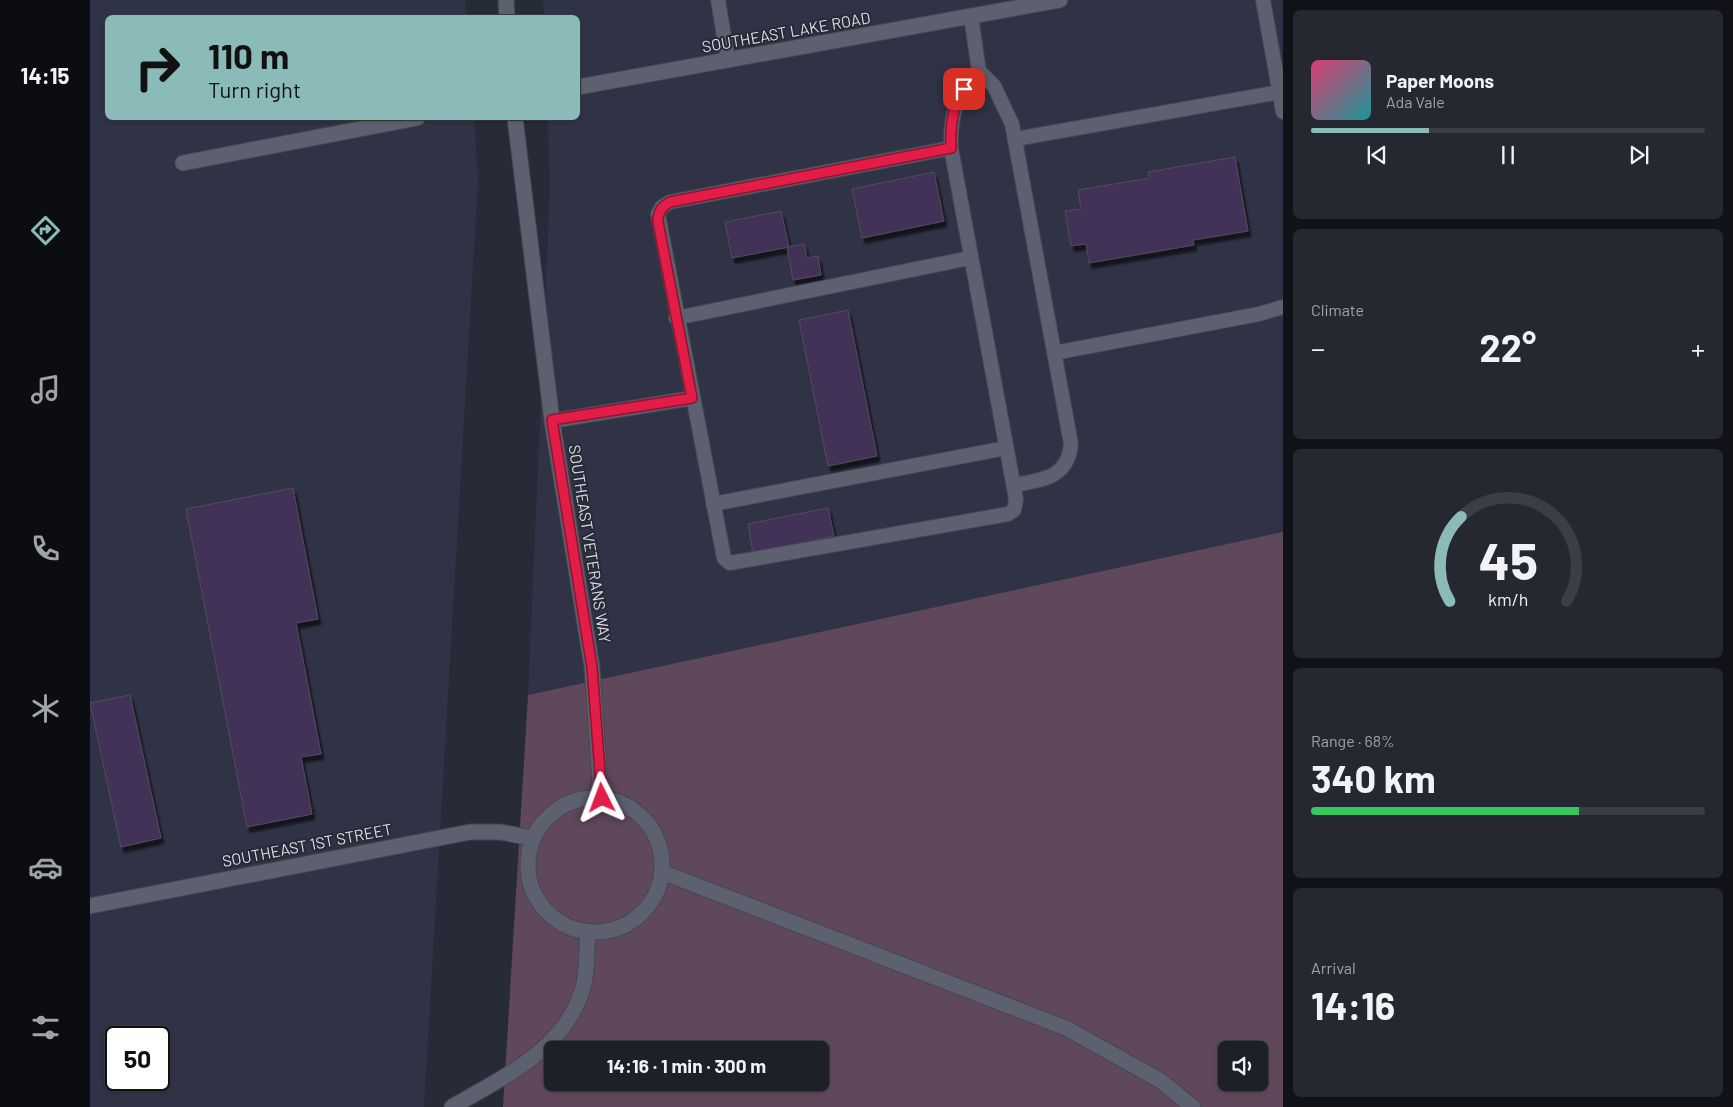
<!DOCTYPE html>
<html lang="en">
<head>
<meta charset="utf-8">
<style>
	:root { --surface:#1d2029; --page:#252831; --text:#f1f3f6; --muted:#a0a3a8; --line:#3b3e46; --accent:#8bbbb9 }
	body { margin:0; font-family:Barlow,sans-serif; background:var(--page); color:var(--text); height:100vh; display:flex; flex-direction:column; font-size:19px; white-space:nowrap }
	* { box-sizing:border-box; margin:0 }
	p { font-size:16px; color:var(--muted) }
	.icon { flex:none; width:28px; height:28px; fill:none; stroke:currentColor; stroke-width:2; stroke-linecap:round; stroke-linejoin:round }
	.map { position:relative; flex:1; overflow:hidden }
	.panel { display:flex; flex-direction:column; gap:10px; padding:10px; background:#101217; width:450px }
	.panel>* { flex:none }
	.hud { position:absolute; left:15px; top:15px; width:475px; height:105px; border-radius:8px; box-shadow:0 1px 4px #0004,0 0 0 1px var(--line); background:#8bbbb9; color:#111; overflow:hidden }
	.controls { position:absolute; left:1128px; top:1041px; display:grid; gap:10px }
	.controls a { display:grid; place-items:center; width:50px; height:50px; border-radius:8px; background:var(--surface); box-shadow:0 1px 4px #0004,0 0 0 1px var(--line); font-size:25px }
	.speed { position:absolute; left:15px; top:1026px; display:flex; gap:10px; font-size:25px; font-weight:700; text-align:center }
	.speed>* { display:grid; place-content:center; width:65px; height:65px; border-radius:50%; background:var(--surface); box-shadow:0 1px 4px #0004,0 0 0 1px var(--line); line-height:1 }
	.speed .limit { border:2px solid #111; border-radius:8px; background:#fff; color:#111 }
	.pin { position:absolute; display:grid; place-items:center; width:42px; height:42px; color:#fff; margin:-21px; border-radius:10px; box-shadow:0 2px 8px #0006 }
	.me { position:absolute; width:55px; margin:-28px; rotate:357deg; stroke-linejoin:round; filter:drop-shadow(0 0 4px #0008) }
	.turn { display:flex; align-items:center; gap:18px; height:105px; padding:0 20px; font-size:22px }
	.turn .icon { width:65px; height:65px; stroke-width:2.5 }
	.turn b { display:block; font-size:35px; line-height:42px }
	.big { font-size:38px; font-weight:700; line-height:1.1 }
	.panel .card { flex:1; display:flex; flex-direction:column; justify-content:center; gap:8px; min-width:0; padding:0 18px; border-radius:8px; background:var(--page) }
	.panel .dial { align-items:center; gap:0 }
	.dial svg { height:130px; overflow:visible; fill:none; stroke:var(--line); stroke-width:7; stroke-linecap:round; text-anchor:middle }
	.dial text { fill:var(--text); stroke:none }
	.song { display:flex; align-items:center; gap:15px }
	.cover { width:60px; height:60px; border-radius:8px; background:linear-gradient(135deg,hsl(340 70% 55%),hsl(180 70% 35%)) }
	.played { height:5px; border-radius:2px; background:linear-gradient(90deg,var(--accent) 30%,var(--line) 30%) }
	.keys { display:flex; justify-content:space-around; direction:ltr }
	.heat { display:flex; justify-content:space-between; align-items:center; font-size:28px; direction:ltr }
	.charge { height:8px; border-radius:4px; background:linear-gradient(90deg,#34c759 68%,var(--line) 0) }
	.trip { position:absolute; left:454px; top:1041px; width:285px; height:50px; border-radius:8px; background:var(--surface); box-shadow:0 1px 4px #0004,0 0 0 1px var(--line); font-weight:700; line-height:50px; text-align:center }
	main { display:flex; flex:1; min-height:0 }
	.dock { display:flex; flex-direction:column; width:90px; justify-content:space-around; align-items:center; background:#0c0d10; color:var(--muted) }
	.dock .icon { width:35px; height:35px }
	.dock .on { color:var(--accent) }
	.dock b { font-size:22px; color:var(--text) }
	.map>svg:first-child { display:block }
</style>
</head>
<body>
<main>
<nav class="dock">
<b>14:15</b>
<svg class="icon on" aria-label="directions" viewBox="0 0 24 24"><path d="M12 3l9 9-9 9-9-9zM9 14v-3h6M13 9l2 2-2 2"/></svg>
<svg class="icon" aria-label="music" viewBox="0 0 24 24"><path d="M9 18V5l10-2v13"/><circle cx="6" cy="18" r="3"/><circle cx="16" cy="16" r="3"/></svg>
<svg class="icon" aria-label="phone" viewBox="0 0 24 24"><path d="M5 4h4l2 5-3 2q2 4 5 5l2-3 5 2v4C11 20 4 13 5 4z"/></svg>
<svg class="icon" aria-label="climate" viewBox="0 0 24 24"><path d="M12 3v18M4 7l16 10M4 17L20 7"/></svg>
<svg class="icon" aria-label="car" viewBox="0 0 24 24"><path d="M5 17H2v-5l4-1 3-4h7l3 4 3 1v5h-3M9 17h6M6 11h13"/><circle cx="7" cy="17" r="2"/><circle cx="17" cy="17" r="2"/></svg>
<svg class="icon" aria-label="filters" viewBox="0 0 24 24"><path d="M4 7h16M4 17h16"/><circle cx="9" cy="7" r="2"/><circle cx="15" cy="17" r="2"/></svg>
</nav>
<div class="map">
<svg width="1193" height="1107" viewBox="0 0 1193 1107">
	<defs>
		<filter id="shadow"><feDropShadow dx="3" dy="5.5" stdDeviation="1" flood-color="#0009"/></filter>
	</defs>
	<rect width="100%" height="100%" fill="#272a37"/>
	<g fill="#303346" fill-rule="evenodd">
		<path d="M0 0H375L377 17 18 18V118H384L388 180 334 1107H0ZM26 1038H69V1080H26Z"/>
		<polygon points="453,0 1193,0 1193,532 438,695 460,188 458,118 488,118 488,18 454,17"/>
	</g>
	<path fill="#5f475c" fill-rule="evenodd" d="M1193 532V1107H413L438 695ZM462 1050H730V1082H462ZM1136 1050H1169V1082H1136Z"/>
	<g fill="#423258" stroke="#524c5a" filter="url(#shadow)">
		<polygon points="1145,157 1158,231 1103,240 1104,245 999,263 996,244 981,246 975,211 991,209 988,190 1060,178 1058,172"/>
		<polygon points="844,172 854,221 772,238 762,189"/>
		<polygon points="691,211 699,247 642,258 635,222"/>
		<polygon points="714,244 717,258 728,256 731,275 703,280 697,247"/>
		<polygon points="758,310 787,456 738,466 709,320"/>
		<polygon points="203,488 228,619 206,623 231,754 211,757 222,814 157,827 96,509"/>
		<polygon points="738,508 744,536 663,553 658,524"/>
		<polygon points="40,695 71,838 31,847 0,703"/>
	</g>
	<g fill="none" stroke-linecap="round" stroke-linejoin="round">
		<g stroke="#454752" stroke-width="16">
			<g id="service">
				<polyline points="628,0 638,60"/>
				<polyline points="1173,0 1193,112"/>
				<path d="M881 16 889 71 904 86 922 124 981 444C978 478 952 480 924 485"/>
				<polyline points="925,139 1190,92"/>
				<path d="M861 148 580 202 572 207 568 214 634 558 640 563 918 514 924 510 926 499 861 148C860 118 866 92 889 71"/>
				<polyline points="586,318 880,258"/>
				<polyline points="964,353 1169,314 1193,307"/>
				<polyline points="462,421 602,398"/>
				<polyline points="623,504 916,448"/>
			</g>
		</g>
		<g stroke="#454752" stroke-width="17">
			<g id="minor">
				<polyline points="93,163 327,118"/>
				<polyline points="572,872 976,1028 1071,1081 1103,1107"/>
				<polyline points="0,906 380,832 410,832 442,838"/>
			</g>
		</g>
		<g stroke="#454752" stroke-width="17">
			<polyline id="tertiary" points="488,87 970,0"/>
		</g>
		<g stroke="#454752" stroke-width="17">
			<g id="secondary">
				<polyline points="416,0 417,18"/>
				<polyline points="425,118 462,421 502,667 511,798"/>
				<circle cx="505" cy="865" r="67"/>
				<path d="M362 1107C411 1078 471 1052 491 994 498 976 496 952 498 933"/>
			</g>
		</g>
		<use href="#service" stroke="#5d606f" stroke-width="14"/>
		<use href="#minor" stroke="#5d606f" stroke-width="15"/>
		<use href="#tertiary" stroke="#5d606f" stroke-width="15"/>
		<use href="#secondary" stroke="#5d606f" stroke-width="15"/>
	</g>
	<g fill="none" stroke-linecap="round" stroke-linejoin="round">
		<g stroke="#92132f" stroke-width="12">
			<path id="route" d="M512 798 502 667 462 420 602 398 568 222C568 212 571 207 580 202L861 148C860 128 862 106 874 89"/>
		</g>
		<use href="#route" stroke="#e11d48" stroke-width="9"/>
	</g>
	<g text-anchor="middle" stroke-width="4" stroke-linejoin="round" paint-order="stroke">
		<g font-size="16" fill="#dcdee7" stroke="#272a37">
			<text transform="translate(696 32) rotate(-10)" y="6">SOUTHEAST LAKE ROAD</text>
			<text transform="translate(500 544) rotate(81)" y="6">SOUTHEAST VETERANS WAY</text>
			<text transform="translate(217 845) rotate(-11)" y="6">SOUTHEAST 1ST STREET</text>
		</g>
	</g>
</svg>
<div class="controls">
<a><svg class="icon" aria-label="sound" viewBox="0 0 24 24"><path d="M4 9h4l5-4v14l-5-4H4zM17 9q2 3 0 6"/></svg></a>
</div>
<div class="speed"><div class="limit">50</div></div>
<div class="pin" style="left:874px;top:89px;background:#d93025"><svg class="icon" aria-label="arrive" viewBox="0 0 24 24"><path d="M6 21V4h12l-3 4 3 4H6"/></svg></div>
<svg class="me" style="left:512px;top:798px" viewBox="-20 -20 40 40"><path d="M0-17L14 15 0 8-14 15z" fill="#e11d48" stroke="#fff" stroke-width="4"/></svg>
<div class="trip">14:16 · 1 min · 300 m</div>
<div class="hud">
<div class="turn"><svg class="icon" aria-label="right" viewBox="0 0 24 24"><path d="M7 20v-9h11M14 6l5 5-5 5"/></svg><div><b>110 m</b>Turn right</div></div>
</div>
</div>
<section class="panel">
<div class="card">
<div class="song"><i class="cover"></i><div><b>Paper Moons</b><p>Ada Vale</p></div></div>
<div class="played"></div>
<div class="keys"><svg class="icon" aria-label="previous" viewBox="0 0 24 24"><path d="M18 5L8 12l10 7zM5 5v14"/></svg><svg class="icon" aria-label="pause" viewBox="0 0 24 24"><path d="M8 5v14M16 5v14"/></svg><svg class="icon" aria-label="next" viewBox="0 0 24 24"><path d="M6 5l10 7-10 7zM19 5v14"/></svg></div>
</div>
<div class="card"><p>Climate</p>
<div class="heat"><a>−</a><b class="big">22°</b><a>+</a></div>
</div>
<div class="card dial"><svg viewBox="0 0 100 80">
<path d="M14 69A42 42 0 1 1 86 69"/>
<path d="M14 69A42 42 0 0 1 21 17" stroke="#8bbbb9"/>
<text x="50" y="56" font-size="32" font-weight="700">45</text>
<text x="50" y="72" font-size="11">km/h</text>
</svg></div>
<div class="card"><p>Range · 68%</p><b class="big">340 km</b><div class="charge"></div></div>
<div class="card"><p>Arrival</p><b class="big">14:16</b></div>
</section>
</main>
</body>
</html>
